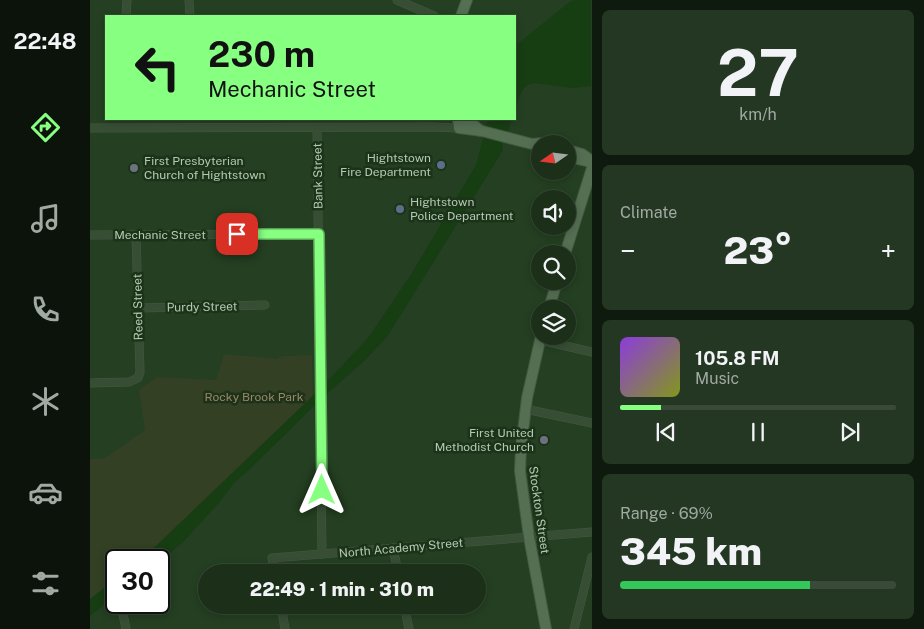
<!DOCTYPE html>
<html lang="en">
<head>
<meta charset="utf-8">
<style>
	:root { --surface:#1b2f19; --page:#243722; --text:#f1f3f6; --muted:#a0a9a2; --line:#394a38; --accent:#87ff81 }
	body { margin:0; font-family:"Public Sans",sans-serif; background:var(--page); color:var(--text); height:100vh; display:flex; flex-direction:column; font-size:19px; white-space:nowrap }
	* { box-sizing:border-box; margin:0 }
	p { font-size:16px; color:var(--muted) }
	.icon { flex:none; width:28px; height:28px; fill:none; stroke:currentColor; stroke-width:2; stroke-linecap:round; stroke-linejoin:round }
	.map { position:relative; flex:1; overflow:hidden }
	.details { display:flex; flex-direction:column; gap:10px; padding:10px; background:#0f1a0e; width:332px }
	.details>* { flex:none }
	.guide { position:absolute; left:15px; top:15px; width:411px; height:105px; border-radius:0px; box-shadow:0 2px 8px #0003,0 0 0 1px var(--line); background:#87ff81; color:#111; overflow:hidden }
	.needle { width:32px; rotate:256deg }
	.tools { position:absolute; left:441px; top:135px; display:grid; gap:10px }
	.tools a { display:grid; place-items:center; width:45px; height:45px; border-radius:50%; background:var(--surface); box-shadow:0 2px 8px #0003,0 0 0 1px var(--line); font-size:25px }
	.speed { position:absolute; left:15px; top:549px; display:flex; gap:10px; font-size:25px; font-weight:700; text-align:center }
	.speed>* { display:grid; place-content:center; width:65px; height:65px; border-radius:50%; background:var(--surface); box-shadow:0 2px 8px #0003,0 0 0 1px var(--line); line-height:1 }
	.speed .limit { border:2px solid #111; border-radius:8px; background:#fff; color:#111 }
	.pin { position:absolute; display:grid; place-items:center; width:42px; height:42px; color:#fff; margin:-21px; border-radius:10px; box-shadow:0 2px 8px #0006 }
	.me { position:absolute; width:55px; margin:-28px; rotate:0deg; stroke-linejoin:round; filter:drop-shadow(0 0 4px #0008) }
	.turn { display:flex; align-items:center; gap:18px; height:105px; padding:0 20px; font-size:22px }
	.turn .icon { width:65px; height:65px; stroke-width:2.5 }
	.turn b { display:block; font-size:35px; line-height:42px }
	.big { font-size:38px; font-weight:800; line-height:1.1 }
	.details .tile { flex:1; display:flex; flex-direction:column; justify-content:center; gap:8px; min-width:0; padding:0 18px; border-radius:8px; background:var(--page) }
	.details .dial { align-items:center; gap:0 }
	.dial b { font-size:65px; line-height:1 }
	.song { display:flex; align-items:center; gap:15px }
	.cover { width:60px; height:60px; border-radius:8px; background:linear-gradient(135deg,hsl(270 70% 55%),hsl(70 70% 35%)) }
	.played { height:5px; border-radius:2px; background:linear-gradient(90deg,var(--accent) 15%,var(--line) 15%) }
	.keys { display:flex; justify-content:space-around; direction:ltr }
	.heat { display:flex; justify-content:space-between; align-items:center; font-size:28px; direction:ltr }
	.charge { height:8px; border-radius:4px; background:linear-gradient(90deg,#34c759 69%,var(--line) 0) }
	.trip { position:absolute; left:108px; top:564px; width:288px; height:50px; border-radius:25px; background:var(--surface); box-shadow:0 2px 8px #0003,0 0 0 1px var(--line); font-weight:800; line-height:50px; text-align:center }
	main { display:flex; flex:1; min-height:0 }
	.menu { display:flex; flex-direction:column; width:90px; justify-content:space-around; align-items:center; background:#0b130a; color:var(--muted) }
	.menu .icon { width:35px; height:35px }
	.menu .active { color:var(--accent) }
	.menu b { font-size:22px; color:var(--text) }
	.map>svg:first-child { display:block }
</style>
</head>
<body>
<main>
<nav class="menu">
<b>22:48</b>
<svg class="icon active" aria-label="directions" viewBox="0 0 24 24"><path d="M12 3l9 9-9 9-9-9zM9 14v-3h6M13 9l2 2-2 2"/></svg>
<svg class="icon" aria-label="music" viewBox="0 0 24 24"><path d="M9 18V5l10-2v13"/><circle cx="6" cy="18" r="3"/><circle cx="16" cy="16" r="3"/></svg>
<svg class="icon" aria-label="phone" viewBox="0 0 24 24"><path d="M5 4h4l2 5-3 2q2 4 5 5l2-3 5 2v4C11 20 4 13 5 4z"/></svg>
<svg class="icon" aria-label="climate" viewBox="0 0 24 24"><path d="M12 3v18M4 7l16 10M4 17L20 7"/></svg>
<svg class="icon" aria-label="car" viewBox="0 0 24 24"><path d="M5 17H2v-5l4-1 3-4h7l3 4 3 1v5h-3M9 17h6M6 11h13"/><circle cx="7" cy="17" r="2"/><circle cx="17" cy="17" r="2"/></svg>
<svg class="icon" aria-label="filters" viewBox="0 0 24 24"><path d="M4 7h16M4 17h16"/><circle cx="9" cy="7" r="2"/><circle cx="15" cy="17" r="2"/></svg>
</nav>
<div class="map">
<svg width="502" height="629" viewBox="0 0 502 629">
	<rect width="100%" height="100%" fill="#243f21"/>
	<polygon fill="#334023" points="134,354 187,359 192,356 222,355 223,396 66,546 49,560 26,560 26,579 0,599 0,459 15,458 55,430 49,390 67,377 126,380"/>
	<g fill="#173d13">
		<path d="M484 0H501V86L483 88 444 83C429 86 430 99 425 111V46L477 4Z"/>
		<polygon points="398,119 421,119 419,128 412,145 413,150 297,337 272,363 231,399 159,470 145,482 127,505 94,541 69,563 69,560 49,560 66,546 231,388 278,338 322,273 386,165"/>
		<polygon points="26,579 26,595 0,616 0,599"/>
	</g>
	<g fill="none" stroke-linecap="round" stroke-linejoin="round">
		<g stroke="#435a41" stroke-width="9">
			<g id="minor">
				<polyline points="99,0 100,16"/>
				<polyline points="307,0 344,16"/>
				<polyline points="36,16 37,0"/>
				<polyline points="0,128 343,127 369,128"/>
				<polyline points="227,128 232,554"/>
				<polyline points="0,235 229,234"/>
				<polyline points="48,308 175,305"/>
				<polyline points="450,340 502,352"/>
				<polyline points="0,383 39,382 48,378 50,372 46,235"/>
				<polyline points="435,409 502,423"/>
				<polyline points="303,548 308,572"/>
				<polyline points="185,572 182,558 502,532"/>
				<polyline points="191,605 195,629"/>
				<polyline points="314,605 319,629"/>
				<polyline points="32,609 36,629"/>
				<polyline points="484,629 502,557"/>
			</g>
		</g>
		<g stroke="#435a41" stroke-width="12">
			<g id="major">
				<polyline points="371,16 377,0"/>
				<polyline points="368,119 369,128 392,131 442,144 452,143 455,144"/>
				<polyline points="376,119 391,131"/>
				<polyline points="478,150 492,154 502,161"/>
				<polyline points="478,157 501,162"/>
				<polyline points="475,254 502,168"/>
				<polyline points="459,309 467,281"/>
				<polyline points="451,336 437,398 431,448 430,471 439,537 456,629"/>
			</g>
		</g>
		<use href="#minor" stroke="#374e35" stroke-width="8"/>
		<use href="#major" stroke="#556f53" stroke-width="10"/>
	</g>
	<g fill="none" stroke-linecap="round" stroke-linejoin="round">
		<g stroke="#58a654" stroke-width="12">
			<polyline id="route" points="147,234 229,234 232,490"/>
		</g>
		<use href="#route" stroke="#87ff81" stroke-width="9"/>
	</g>
	<g fill="#5c6f8a" stroke="#1c331a" stroke-width="2">
		<circle cx="351" cy="165" r="5"/>
		<circle cx="310" cy="209" r="5"/>
	</g>
	<g fill="#6b7280" stroke="#1c331a" stroke-width="2">
		<circle cx="44" cy="168" r="5"/>
		<circle cx="454" cy="440" r="5"/>
	</g>
	<g text-anchor="middle" stroke-width="5" stroke-linejoin="round" paint-order="stroke">
		<g font-size="12" fill="#b2cab1" stroke="#1c331a" text-anchor="end">
			<text x="341" y="162">Hightstown<tspan x="341" dy="14">Fire Department</tspan></text>
			<text x="54" y="165" text-anchor="start">First Presbyterian<tspan x="54" dy="14">Church of Hightstown</tspan></text>
			<text x="320" y="206" text-anchor="start">Hightstown<tspan x="320" dy="14">Police Department</tspan></text>
			<text x="444" y="437">First United<tspan x="444" dy="14">Methodist Church</tspan></text>
		</g>
		<g font-size="12" fill="#b2cab1" stroke="#1c331a">
			<text transform="translate(228 176) rotate(-91)" y="4">Bank Street</text>
			<text x="70" y="239">Mechanic Street</text>
			<text transform="translate(48 307) rotate(-91)" y="4">Reed Street</text>
			<text transform="translate(112 307) rotate(-1)" y="4">Purdy Street</text>
			<text transform="translate(449 510) rotate(82)" y="4">Stockton Street</text>
			<text transform="translate(311 548) rotate(-5)" y="4">North Academy Street</text>
		</g>
		<g font-size="12" fill="#9d8566" stroke="#1c331a">
			<text x="164" y="401">Rocky Brook Park</text>
		</g>
	</g>
</svg>
<div class="tools">
<a><svg class="needle" viewBox="-14 -14 28 28"><path d="M0-13l5 13h-10z" fill="#e53935"/><path d="M0 13l5-13h-10z" fill="#a0a9a2"/></svg></a>
<a><svg class="icon" aria-label="sound" viewBox="0 0 24 24"><path d="M4 9h4l5-4v14l-5-4H4zM17 9q2 3 0 6"/></svg></a>
<a><svg class="icon" aria-label="search" viewBox="0 0 24 24"><circle cx="10" cy="10" r="6"/><path d="M15 15l6 6"/></svg></a>
<a><svg class="icon" aria-label="layers" viewBox="0 0 24 24"><path d="M12 4l9 5-9 5-9-5zM3 14l9 5 9-5"/></svg></a>
</div>
<div class="speed"><div class="limit">30</div></div>
<div class="pin" style="left:147px;top:234px;background:#d93025"><svg class="icon" aria-label="arrive" viewBox="0 0 24 24"><path d="M6 21V4h12l-3 4 3 4H6"/></svg></div>
<svg class="me" style="left:232px;top:490px" viewBox="-20 -20 40 40"><path d="M0-17L14 15 0 8-14 15z" fill="#87ff81" stroke="#fff" stroke-width="4"/></svg>
<div class="trip">22:49 · 1 min · 310 m</div>
<div class="guide">
<div class="turn"><svg class="icon" aria-label="left" viewBox="0 0 24 24"><path d="M17 20v-9H6M10 6l-5 5 5 5"/></svg><div><b>230 m</b>Mechanic Street</div></div>
</div>
</div>
<section class="details">
<div class="tile dial"><b>27</b><p>km/h</p></div>
<div class="tile"><p>Climate</p>
<div class="heat"><a>−</a><b class="big">23°</b><a>+</a></div>
</div>
<div class="tile">
<div class="song"><i class="cover"></i><div><b>105.8 FM</b><p>Music</p></div></div>
<div class="played"></div>
<div class="keys"><svg class="icon" aria-label="previous" viewBox="0 0 24 24"><path d="M18 5L8 12l10 7zM5 5v14"/></svg><svg class="icon" aria-label="pause" viewBox="0 0 24 24"><path d="M8 5v14M16 5v14"/></svg><svg class="icon" aria-label="next" viewBox="0 0 24 24"><path d="M6 5l10 7-10 7zM19 5v14"/></svg></div>
</div>
<div class="tile"><p>Range · 69%</p><b class="big">345 km</b><div class="charge"></div></div>
</section>
</main>
</body>
</html>
